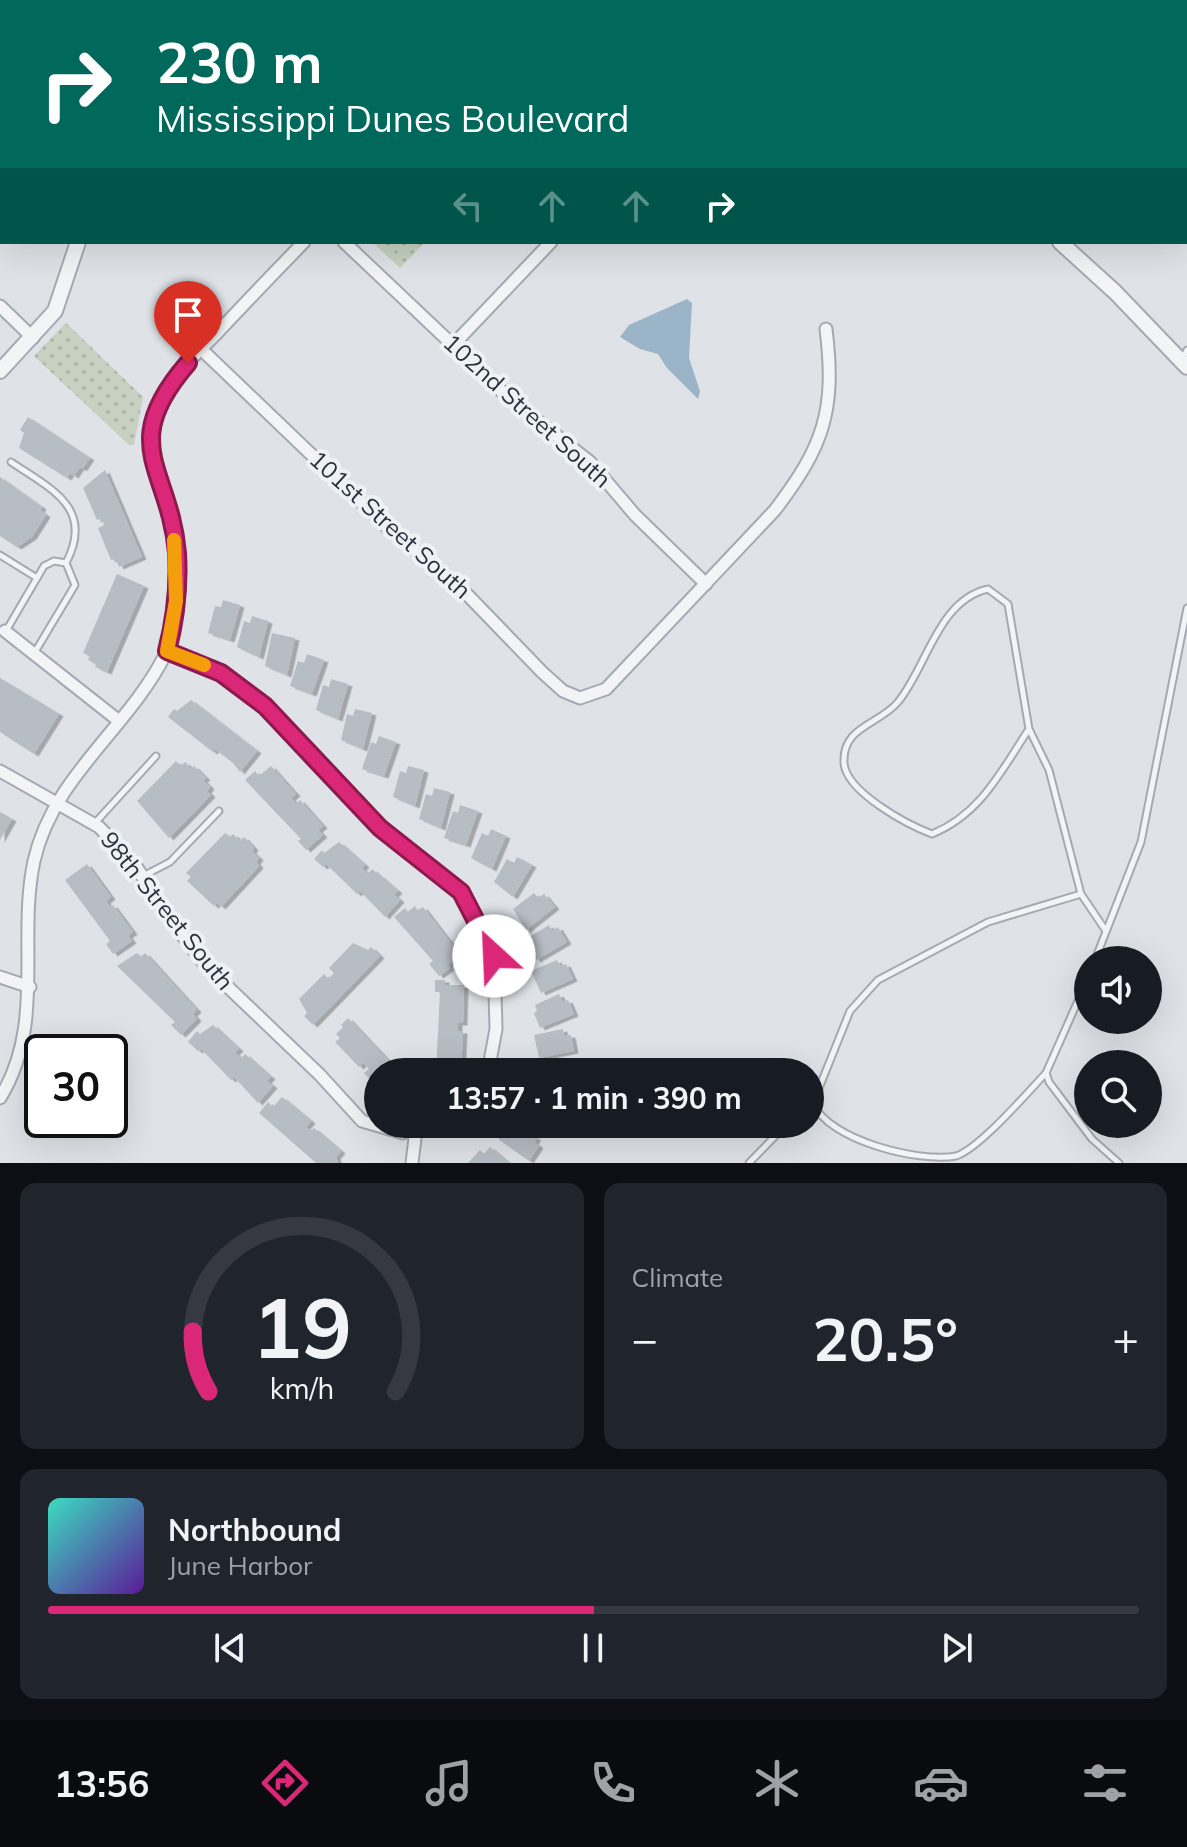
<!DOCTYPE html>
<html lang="en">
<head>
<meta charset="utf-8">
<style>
	:root { --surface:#171b24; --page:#20242c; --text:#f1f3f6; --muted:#9ea1a6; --line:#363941; --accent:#db2777 }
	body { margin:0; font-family:Mulish,sans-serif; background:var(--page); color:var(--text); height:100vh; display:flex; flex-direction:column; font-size:30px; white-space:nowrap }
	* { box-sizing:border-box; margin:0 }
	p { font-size:26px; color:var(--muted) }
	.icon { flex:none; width:44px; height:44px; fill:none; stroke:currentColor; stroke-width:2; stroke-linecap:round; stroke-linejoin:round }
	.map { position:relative; height:1163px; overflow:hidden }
	.drawer { display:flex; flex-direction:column; gap:20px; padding:20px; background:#0d0f14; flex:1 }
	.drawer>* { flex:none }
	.top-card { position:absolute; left:0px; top:0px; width:1188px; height:244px; box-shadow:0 8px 32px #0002; background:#00695c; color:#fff; overflow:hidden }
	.tools { position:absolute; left:1074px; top:946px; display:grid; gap:16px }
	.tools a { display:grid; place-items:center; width:88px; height:88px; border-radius:50%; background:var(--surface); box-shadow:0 8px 32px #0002; font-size:40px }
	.speed { position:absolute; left:24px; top:1034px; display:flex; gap:16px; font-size:40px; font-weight:700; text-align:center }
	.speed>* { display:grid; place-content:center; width:104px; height:104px; border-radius:50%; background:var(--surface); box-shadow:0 8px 32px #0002; line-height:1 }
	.speed .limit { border:4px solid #111; border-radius:12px; background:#fff; color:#111 }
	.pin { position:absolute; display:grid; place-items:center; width:68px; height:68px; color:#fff; margin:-82px -34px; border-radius:50% 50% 50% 0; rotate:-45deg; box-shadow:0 0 8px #0007 }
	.pin .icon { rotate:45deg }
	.me { position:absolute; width:88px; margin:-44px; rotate:335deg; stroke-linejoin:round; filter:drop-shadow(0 0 6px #0008) }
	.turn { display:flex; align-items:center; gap:28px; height:168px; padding:0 24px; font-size:36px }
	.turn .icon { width:104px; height:104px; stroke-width:2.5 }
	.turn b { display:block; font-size:56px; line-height:68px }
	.lanes { display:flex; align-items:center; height:76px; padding:0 24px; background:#0003; justify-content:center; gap:40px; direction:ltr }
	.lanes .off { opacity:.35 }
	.big { font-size:60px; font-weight:700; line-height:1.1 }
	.drawer .widget { flex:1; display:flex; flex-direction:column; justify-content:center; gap:12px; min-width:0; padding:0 28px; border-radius:16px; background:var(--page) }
	.drawer .dial { align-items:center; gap:0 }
	.dial svg { height:208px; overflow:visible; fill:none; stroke:var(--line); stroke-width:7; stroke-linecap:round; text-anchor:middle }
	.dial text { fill:var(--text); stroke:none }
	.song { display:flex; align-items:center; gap:24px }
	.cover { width:96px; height:96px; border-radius:12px; background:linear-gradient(135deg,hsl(170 70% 55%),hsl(270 70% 35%)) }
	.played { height:8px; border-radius:4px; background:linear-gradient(90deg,var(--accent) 50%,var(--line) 50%) }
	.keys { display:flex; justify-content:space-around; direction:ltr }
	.heat { display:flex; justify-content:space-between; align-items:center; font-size:44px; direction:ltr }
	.drawer .tiles { flex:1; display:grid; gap:20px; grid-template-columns:1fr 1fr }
	.widget:last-child { grid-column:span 2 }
	.trip { position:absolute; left:364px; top:1058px; width:460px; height:80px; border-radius:40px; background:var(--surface); box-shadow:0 8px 32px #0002; font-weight:700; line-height:80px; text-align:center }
	.dock { display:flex; height:128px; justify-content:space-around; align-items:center; background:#090b0e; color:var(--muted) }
	.dock .icon { width:56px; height:56px }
	.dock .current { color:var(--accent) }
	.dock b { font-size:36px; color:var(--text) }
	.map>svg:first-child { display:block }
</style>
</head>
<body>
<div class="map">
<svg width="1187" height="1163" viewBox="0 0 1187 1163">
	<defs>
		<pattern id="park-dots" width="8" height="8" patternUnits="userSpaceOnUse" patternTransform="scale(2)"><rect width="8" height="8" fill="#c6d1c1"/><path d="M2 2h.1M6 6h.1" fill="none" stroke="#aab4a7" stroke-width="1.8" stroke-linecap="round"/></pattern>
		<filter id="shadow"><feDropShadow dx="4.5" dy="2.5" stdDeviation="0" flood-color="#0004"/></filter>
	</defs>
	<rect width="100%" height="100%" fill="#dfe3e8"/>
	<g fill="url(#park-dots)">
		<polygon points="372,242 425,242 400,268"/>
		<polygon points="66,323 143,397 134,445 129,445 34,356"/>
	</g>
	<polygon fill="#9bb4c7" points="687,299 692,303 689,358 700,391 698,399 667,368 658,354 640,349 620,337 629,325"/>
	<g fill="#b7bdc4" filter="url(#shadow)">
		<polygon points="28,417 90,458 82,469 80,467 74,476 70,473 67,478 19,448 24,433 20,430"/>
		<polygon points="105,470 142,557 119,567 116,559 111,560 98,528 104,525 101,518 97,520 83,488"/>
		<polygon points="0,477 42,507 40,510 46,515 32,537 17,547 0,536"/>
		<polygon points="117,574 144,586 107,672 95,667 96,664 88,660 90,656 83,653"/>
		<polygon points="223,600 240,605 230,640 208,633 215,606 221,607"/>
		<polygon points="252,616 268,621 259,657 237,647 244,621 250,623"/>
		<polygon points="272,633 295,638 287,675 265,666"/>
		<polygon points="307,654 324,660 312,694 290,686 298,661 304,663"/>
		<polygon points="0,678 59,714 34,754 0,732"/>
		<polygon points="331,679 348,684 338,719 316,710 323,685 329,687"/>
		<polygon points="191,700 257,751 240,772 233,763 215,749 213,752 168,717 174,709 177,711"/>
		<polygon points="355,709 372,713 363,749 341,740 347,714 353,716"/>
		<polygon points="379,736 396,742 384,776 362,769 371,742 376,744"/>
		<polygon points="176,761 181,766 185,762 191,769 194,766 206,778 203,780 210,787 207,791 211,795 169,838 137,801"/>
		<polygon points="271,766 296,794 291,798 296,804 300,800 323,826 318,830 323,835 306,850 298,841 301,839 245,780 255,771 259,776"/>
		<polygon points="408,766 424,770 415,806 393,797 400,771 406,773"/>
		<polygon points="434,788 450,792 441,828 419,819 426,794 432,796"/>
		<polygon points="460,805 478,811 466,845 444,838 453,811 458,813"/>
		<polygon points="0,812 12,819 0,840"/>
		<polygon points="491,829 506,836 492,869 471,858 482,833 488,836"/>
		<polygon points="225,833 230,837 233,834 240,841 244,837 254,848 252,851 259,858 256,862 259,866 221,907 217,903 214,906 187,881 191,877 186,873"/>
		<polygon points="339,842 365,865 362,868 368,874 372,869 398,891 394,895 400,900 385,917 360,891 357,894 326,864 323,867 314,859 322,850 324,853"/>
		<polygon points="517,857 532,865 513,897 494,882 507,859 514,863"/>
		<polygon points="87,864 111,897 106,901 110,907 113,905 133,932 128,936 132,941 113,954 106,944 110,941 65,880"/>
		<polygon points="534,893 538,898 544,894 555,907 526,930 513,909"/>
		<polygon points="415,906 418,911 423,907 457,951 452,955 455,959 448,965 450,968 439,976 429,964 433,961 394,917 405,908 408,912"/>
		<polygon points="549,925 552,931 558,927 567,942 536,960 524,940"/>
		<polygon points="353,943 368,950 371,947 380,956 313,1025 304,1016 307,1013 299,999 324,974 328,979 334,973 329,968"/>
		<polygon points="137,953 141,957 145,953 197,1010 193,1014 197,1019 181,1035 171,1025 175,1022 117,966"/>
		<polygon points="557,960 560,966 566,964 573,979 541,993 531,971"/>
		<polygon points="435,980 445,980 445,985 464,985 463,1023 458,1023 458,1031 463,1031 461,1072 436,1072 440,992 435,992"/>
		<polygon points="559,994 563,1002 568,1000 574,1014 540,1028 534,1013 537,1011 535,1005"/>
		<polygon points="348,1018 399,1072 378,1072 378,1088 364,1073 369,1069 363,1063 359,1067 335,1042 340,1038 336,1034 343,1027 341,1025"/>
		<polygon points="213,1025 239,1049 235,1053 241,1058 245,1054 271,1077 267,1081 273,1086 258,1103 234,1077 231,1080 201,1049 198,1051 188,1042 197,1031 200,1034"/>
		<polygon points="563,1029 564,1036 571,1035 574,1051 539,1058 534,1035"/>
		<polygon points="536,1065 569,1068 569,1072 535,1072"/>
		<polygon points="282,1097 311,1121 306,1127 311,1131 314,1128 341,1151 336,1157 338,1163 316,1163 259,1113 268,1102 273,1107"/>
		<polygon points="512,1124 537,1138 534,1142 539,1146 529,1161 498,1139"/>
		<polygon points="490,1147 509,1163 468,1163 480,1150 484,1154"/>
	</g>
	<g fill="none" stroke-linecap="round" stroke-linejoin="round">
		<g stroke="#a5aab2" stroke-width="9">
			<g id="service">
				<polyline points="1182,360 1187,350"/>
				<path d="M11 462C51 489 95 508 66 563"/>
				<polyline points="0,555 37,578"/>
				<polyline points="6,631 44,566 54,561 66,563"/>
				<polyline points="35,652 75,585 66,563"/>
				<path d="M1029 729C1001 771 981 814 932 834 908 825 846 792 844 763 842 726 879 725 898 702 927 667 938 600 988 589L1008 604 1029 729 1049 770 1081 894 1106 931"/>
				<polyline points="95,823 156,756"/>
				<polyline points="143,876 170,862 219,811"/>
				<polyline points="1095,960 1141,842 1187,608"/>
				<polyline points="1088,978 1046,1073 1049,1082 1092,1139 1119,1163"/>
				<path d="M1046 1073C1028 1092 979 1149 956 1156 919 1163 828 1140 813 1103L850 1011 878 980 988 922 1081 894"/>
				<polyline points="749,1163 787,1124"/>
			</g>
		</g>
		<g stroke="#a5aab2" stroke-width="15">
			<g id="minor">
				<polyline points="344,242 512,401 590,462 635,515 706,584"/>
				<polyline points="0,306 33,338"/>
				<polyline points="454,344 551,242"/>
				<path d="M201 349 388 528 457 584 542 672 563 691 580 698 606 689 775 510C824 446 836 410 826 329"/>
				<polyline points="5,631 119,721"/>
				<polyline points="167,651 221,673 265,706 380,828 461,892 494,956 496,1029 488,1072"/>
				<polyline points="0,771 99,827 134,863 166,914 206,966 320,1075 362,1121 403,1133 437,1124"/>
				<polyline points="0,977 30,987"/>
				<path d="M0 1098C46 1024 17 940 34 861 53 776 129 728 166 653 186 612 178 552 168 509 159 472 142 444 159 404 170 377 195 355 216 334 245 303 274 273 304 242"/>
				<polyline points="412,1163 416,1130"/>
			</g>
		</g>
		<g stroke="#a5aab2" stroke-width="18">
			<g id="tertiary">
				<polyline points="53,0 54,2"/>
				<polyline points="798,0 800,2"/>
				<polyline points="1060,242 1115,292 1187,367"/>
				<polyline points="0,371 55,311 78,242"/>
			</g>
		</g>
		<use href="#service" stroke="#f2f4f6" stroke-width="5"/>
		<use href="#minor" stroke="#f2f4f6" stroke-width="11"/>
		<use href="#tertiary" stroke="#f2f4f6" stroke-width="14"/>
	</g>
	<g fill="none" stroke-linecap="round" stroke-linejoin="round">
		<g stroke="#8e194d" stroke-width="20">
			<path id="route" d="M188 363C116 446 170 468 177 553 179 586 175 620 167 651L221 673 265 706 380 828 461 892 494 956"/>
		</g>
		<use href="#route" stroke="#db2777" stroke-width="14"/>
		<polyline stroke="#f59e0b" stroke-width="14" points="174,540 176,601 167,651 204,665"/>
	</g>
	<g text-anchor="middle" stroke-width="8" stroke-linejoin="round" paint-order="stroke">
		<g font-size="24" fill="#29323e" stroke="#eff2f5">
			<text transform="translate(527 411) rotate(42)" y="8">102nd Street South</text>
			<text transform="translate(390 525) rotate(42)" y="8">101st Street South</text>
			<text transform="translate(167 911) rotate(51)" y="8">98th Street South</text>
		</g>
	</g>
</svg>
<div class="tools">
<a><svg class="icon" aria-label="sound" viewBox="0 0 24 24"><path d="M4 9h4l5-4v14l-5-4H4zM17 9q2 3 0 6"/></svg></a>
<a><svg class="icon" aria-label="search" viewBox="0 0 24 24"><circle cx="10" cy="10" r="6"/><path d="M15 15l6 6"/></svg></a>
</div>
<div class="speed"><div class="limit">30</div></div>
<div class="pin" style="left:188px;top:363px;background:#d93025"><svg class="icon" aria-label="arrive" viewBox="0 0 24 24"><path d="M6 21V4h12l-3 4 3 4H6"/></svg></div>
<svg class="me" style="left:494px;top:956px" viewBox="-20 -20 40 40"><circle r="19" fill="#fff"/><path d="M0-13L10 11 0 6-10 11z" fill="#db2777"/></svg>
<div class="trip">13:57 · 1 min · 390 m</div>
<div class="top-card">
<div class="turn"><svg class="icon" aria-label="right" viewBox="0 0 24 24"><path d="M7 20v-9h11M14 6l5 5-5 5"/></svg><div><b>230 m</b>Mississippi Dunes Boulevard</div></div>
<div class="lanes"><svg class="icon off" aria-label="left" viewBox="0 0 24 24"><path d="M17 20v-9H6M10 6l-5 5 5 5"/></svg><svg class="icon off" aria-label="ahead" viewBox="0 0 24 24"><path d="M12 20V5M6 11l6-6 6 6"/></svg><svg class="icon off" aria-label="ahead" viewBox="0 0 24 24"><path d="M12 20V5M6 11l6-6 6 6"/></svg><svg class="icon" aria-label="right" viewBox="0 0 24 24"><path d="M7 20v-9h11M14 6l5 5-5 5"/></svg></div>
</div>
</div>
<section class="drawer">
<div class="tiles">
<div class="widget dial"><svg viewBox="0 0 100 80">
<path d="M14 69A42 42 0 1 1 86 69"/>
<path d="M14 69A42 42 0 0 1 8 46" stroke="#db2777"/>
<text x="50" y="56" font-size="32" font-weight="700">19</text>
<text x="50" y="72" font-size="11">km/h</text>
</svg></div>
<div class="widget"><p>Climate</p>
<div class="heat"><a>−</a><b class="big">20.5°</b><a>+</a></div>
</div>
<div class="widget">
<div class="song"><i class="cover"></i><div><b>Northbound</b><p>June Harbor</p></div></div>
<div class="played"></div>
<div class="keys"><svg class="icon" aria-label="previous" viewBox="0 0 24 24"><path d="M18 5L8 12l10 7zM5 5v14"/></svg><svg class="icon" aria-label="pause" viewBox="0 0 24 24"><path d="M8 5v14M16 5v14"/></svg><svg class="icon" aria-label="next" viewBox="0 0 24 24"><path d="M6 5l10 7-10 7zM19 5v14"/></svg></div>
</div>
</div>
</section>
<nav class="dock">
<b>13:56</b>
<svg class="icon current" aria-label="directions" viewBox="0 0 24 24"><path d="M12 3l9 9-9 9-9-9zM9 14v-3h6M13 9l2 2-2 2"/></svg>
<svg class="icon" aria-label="music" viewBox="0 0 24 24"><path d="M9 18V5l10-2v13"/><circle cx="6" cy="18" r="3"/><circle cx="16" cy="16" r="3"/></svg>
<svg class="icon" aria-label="phone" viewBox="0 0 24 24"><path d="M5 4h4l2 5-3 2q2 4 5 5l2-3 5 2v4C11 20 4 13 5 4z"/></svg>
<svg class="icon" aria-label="climate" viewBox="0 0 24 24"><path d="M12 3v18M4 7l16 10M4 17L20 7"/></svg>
<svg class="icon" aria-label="car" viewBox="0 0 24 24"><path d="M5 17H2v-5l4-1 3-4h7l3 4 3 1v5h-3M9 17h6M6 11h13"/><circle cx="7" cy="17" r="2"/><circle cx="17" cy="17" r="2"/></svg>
<svg class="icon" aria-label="filters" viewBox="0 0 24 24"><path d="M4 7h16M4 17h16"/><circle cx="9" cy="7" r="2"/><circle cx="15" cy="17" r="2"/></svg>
</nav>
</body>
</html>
